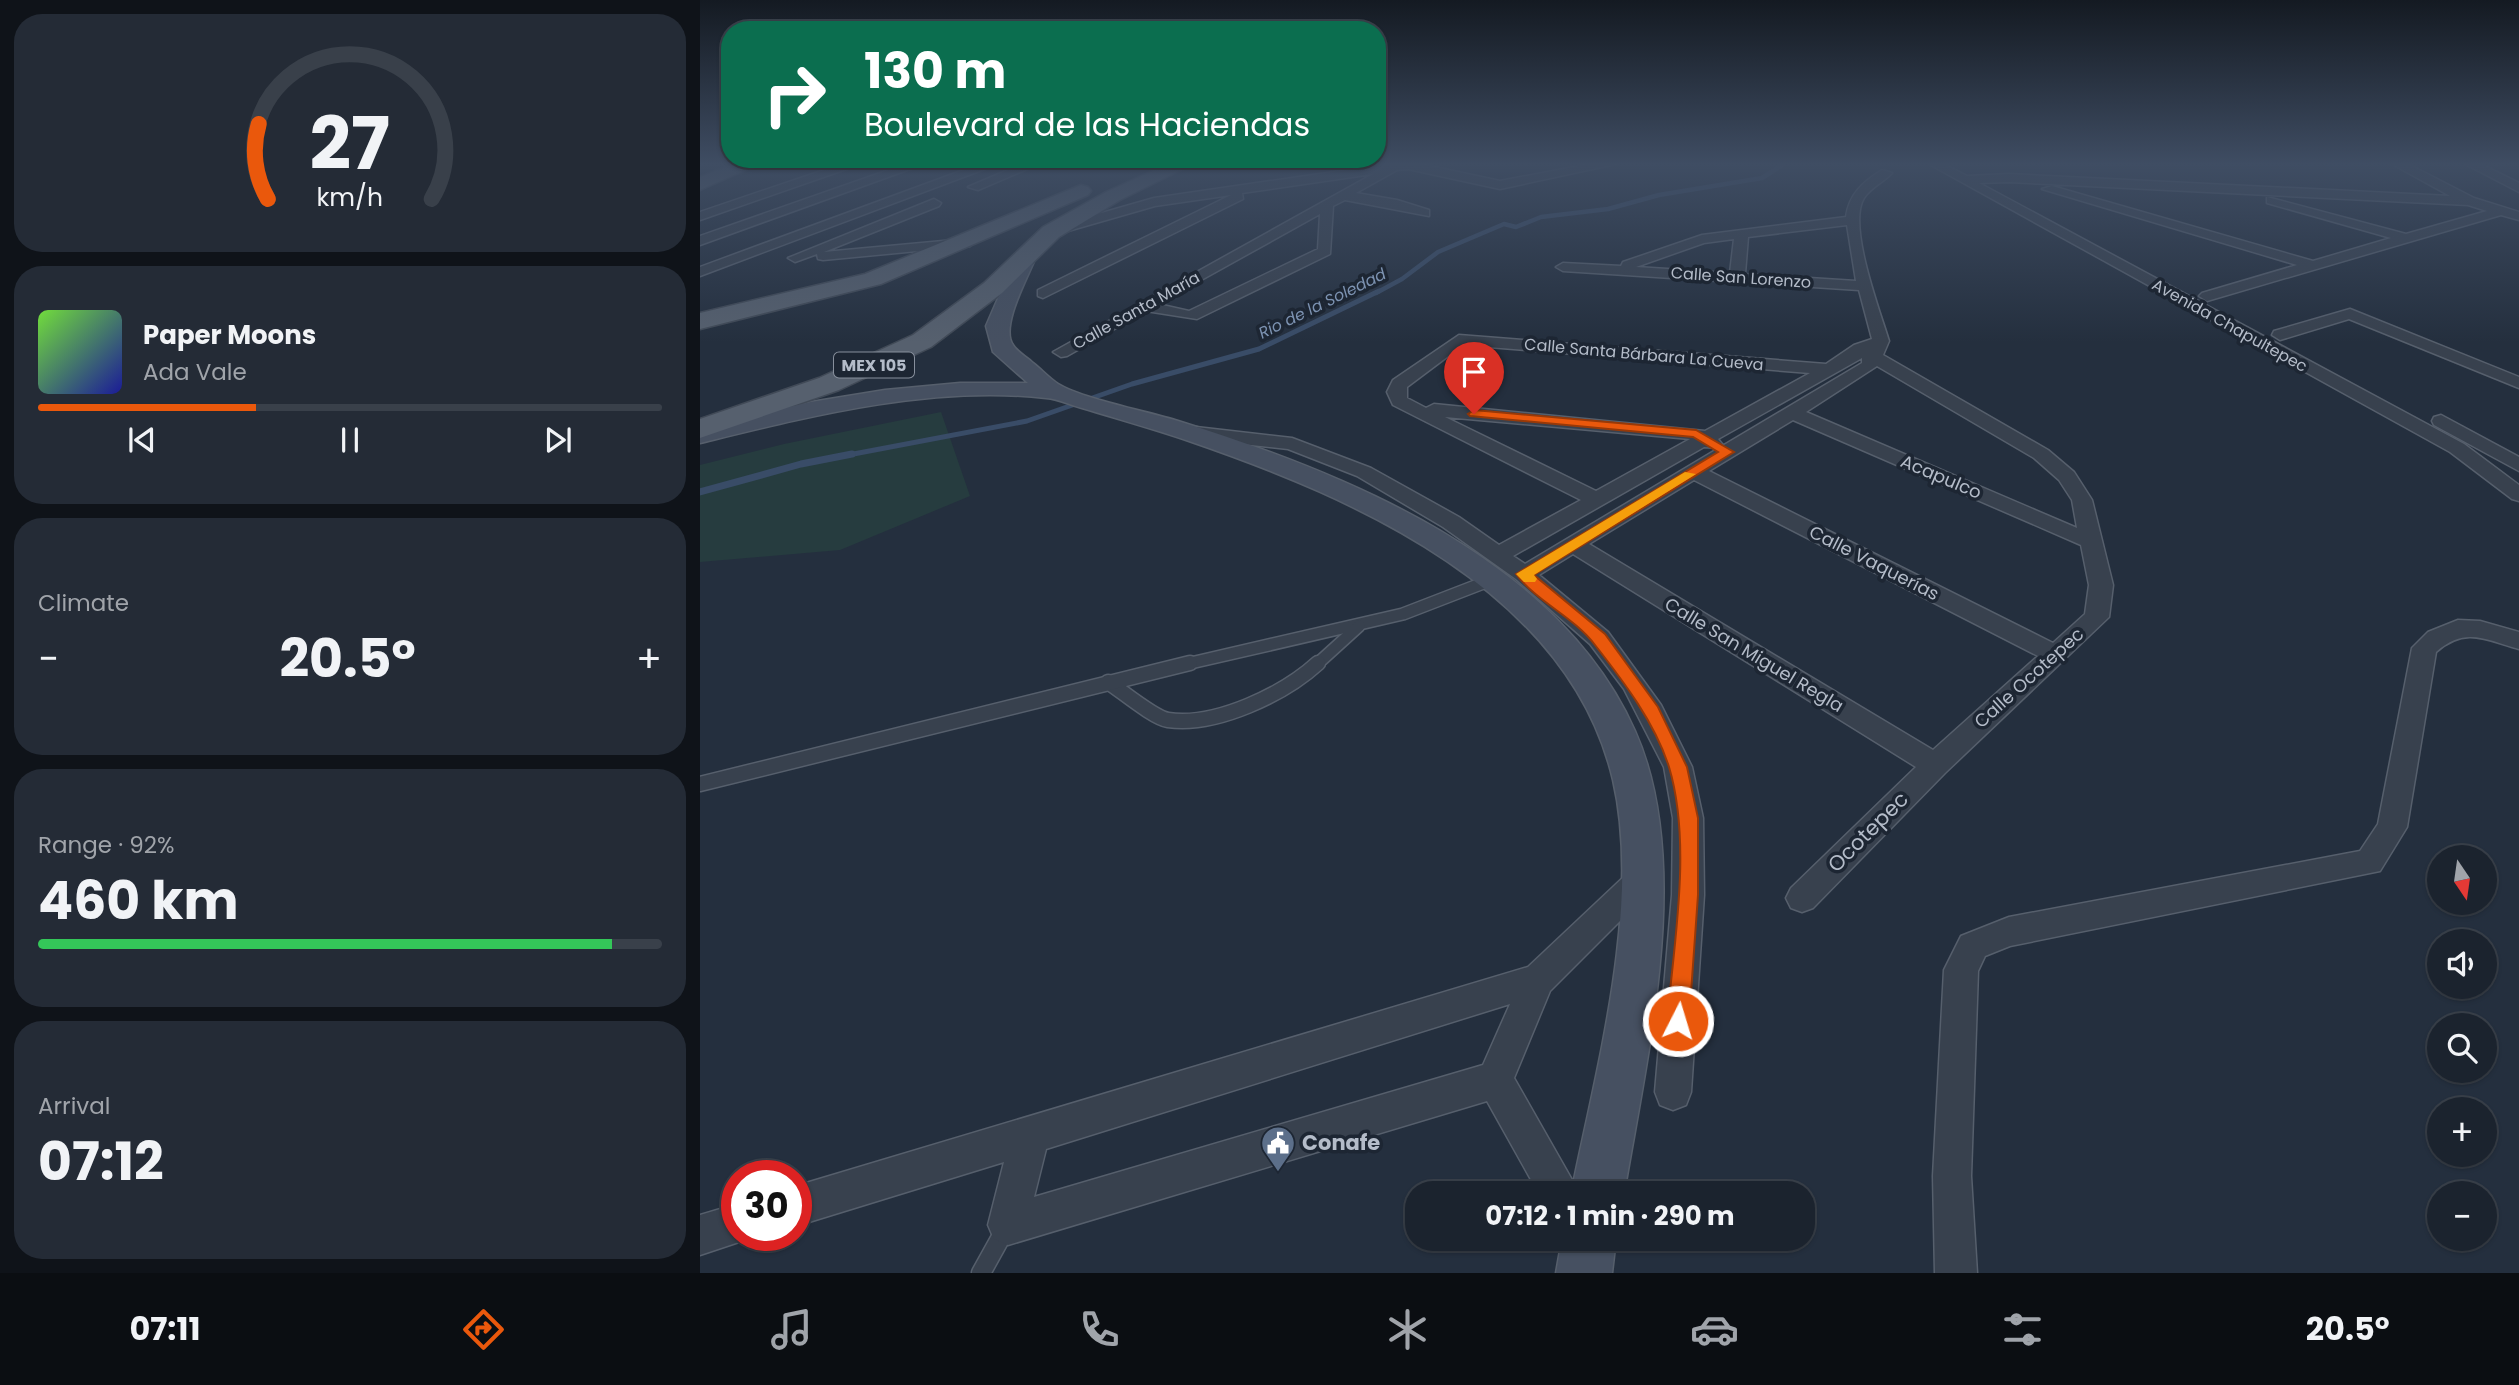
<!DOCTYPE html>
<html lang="en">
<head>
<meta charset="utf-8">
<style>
	:root { --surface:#1b232e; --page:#242b36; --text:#f1f3f6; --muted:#a0a4aa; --line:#39404a; --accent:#ea580c }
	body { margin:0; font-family:Poppins,sans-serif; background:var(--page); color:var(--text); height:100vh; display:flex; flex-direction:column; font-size:26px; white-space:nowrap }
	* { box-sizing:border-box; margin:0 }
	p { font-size:23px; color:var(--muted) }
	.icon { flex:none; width:38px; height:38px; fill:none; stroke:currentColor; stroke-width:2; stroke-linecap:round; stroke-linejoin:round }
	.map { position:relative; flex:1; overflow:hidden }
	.sheet { display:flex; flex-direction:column; gap:14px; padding:14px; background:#0f1319; width:700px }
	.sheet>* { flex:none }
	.top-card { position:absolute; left:21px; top:21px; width:665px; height:147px; border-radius:28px; box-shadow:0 2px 5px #0004,0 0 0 2px var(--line); background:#0b6e4f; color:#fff; overflow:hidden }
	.needle { width:46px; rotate:167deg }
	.tools { position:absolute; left:1727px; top:845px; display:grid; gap:14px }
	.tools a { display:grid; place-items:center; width:70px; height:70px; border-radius:50%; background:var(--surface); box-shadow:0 2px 5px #0004,0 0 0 2px var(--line); font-size:35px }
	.speed { position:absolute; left:21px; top:1160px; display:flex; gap:14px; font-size:35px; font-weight:700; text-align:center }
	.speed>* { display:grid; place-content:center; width:91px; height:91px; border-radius:50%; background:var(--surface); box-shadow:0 2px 5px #0004,0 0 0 2px var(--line); line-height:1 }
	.speed .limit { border:10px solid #d22; background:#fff; color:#111 }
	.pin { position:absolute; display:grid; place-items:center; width:60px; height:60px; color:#fff; margin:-72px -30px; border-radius:50% 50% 50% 0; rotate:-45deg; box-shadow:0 0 7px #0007 }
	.pin .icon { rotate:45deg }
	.me { position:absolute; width:77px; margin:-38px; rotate:5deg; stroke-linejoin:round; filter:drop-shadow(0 0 5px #0008) }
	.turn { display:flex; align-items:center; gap:24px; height:147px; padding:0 28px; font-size:32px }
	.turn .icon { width:91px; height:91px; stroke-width:2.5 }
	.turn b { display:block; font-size:49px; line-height:60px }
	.big { font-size:52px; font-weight:700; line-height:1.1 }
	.sheet .card { flex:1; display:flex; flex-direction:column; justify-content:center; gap:10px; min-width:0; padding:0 24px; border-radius:28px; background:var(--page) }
	.sheet .dial { align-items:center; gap:0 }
	.dial svg { height:182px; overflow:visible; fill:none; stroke:var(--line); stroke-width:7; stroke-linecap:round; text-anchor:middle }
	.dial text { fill:var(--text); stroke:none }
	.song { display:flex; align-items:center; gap:21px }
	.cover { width:84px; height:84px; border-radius:10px; background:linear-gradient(135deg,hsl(100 70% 55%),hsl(240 70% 35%)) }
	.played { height:7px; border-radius:4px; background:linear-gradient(90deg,var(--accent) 35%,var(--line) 35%) }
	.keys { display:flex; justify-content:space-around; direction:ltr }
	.heat { display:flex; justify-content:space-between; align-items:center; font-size:38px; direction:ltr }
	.charge { height:10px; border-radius:5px; background:linear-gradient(90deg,#34c759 92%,var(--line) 0) }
	.trip { position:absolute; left:705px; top:1181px; width:410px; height:70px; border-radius:28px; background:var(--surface); box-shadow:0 2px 5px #0004,0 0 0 2px var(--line); font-weight:700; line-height:70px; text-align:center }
	.tabs { display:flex; height:112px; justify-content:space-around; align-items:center; background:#0b0e12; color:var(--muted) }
	.tabs .icon { width:49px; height:49px }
	.tabs .current { color:var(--accent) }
	.tabs b { font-size:32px; color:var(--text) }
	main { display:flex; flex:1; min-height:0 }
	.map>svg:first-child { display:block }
</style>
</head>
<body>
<main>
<section class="sheet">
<div class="card dial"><svg viewBox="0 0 100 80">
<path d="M14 69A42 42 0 1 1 86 69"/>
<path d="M14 69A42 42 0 0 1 10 36" stroke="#ea580c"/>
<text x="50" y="56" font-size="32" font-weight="700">27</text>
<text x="50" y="72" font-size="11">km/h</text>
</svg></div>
<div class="card">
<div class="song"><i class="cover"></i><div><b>Paper Moons</b><p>Ada Vale</p></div></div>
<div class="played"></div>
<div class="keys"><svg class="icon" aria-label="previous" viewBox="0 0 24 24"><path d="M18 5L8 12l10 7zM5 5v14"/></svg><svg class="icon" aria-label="pause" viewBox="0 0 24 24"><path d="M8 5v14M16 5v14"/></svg><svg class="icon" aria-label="next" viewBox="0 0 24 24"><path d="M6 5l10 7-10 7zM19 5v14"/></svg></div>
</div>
<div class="card"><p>Climate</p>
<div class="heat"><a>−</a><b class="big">20.5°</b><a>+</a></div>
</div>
<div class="card"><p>Range · 92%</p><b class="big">460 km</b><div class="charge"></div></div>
<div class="card"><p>Arrival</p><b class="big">07:12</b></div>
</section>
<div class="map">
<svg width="1819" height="1273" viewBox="0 0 1819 1273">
	<rect width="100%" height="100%" fill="#242f3e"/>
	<polygon fill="#263c3f" points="241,412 270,496 140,550 0,562 0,465 84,444"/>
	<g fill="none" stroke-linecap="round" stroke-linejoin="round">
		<polyline stroke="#394c67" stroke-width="4.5" points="676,293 702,279 738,252 804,224 816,227 841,217 908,209 959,195 1062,178 1084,164"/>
		<polyline stroke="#394c67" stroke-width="5" points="143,456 327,421 432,384 559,349 679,291"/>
		<polyline stroke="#394c67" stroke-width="7" points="0,492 101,464 152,454"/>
		<g stroke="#565f6c" stroke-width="14">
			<g id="lane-far2">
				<polyline points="482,665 703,614 791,580"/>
				<polyline points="616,665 659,626"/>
			</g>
		</g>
		<g stroke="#565f6c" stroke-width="17">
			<g id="lane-far1">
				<path d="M408 682C422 691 454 718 468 720 516 727 584 694 618 663"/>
				<polyline points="0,784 490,663"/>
			</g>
		</g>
		<g stroke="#565f6c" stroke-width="21">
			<polyline id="lane" points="281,1273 306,1228"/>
		</g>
		<g stroke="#565f6c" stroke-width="3">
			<g id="street">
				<polygon points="142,164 161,164 0,220 0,212"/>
				<polygon points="206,164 224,164 0,245 0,236"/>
				<polygon points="280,164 298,164 0,276 0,267"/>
				<polygon points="322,164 339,164 278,190 268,187"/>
				<path d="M688 164H721L800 181 890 164H916L800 189 708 169 697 170 656 193 697 200 729 210V216L645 200 633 206 630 254 497 319 446 311 367 356 361 357 353 352 673 174 542 193 543 199 343 298 338 296V290L531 195 455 206 354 235 349 234V228L454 198ZM620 214 618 249 489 311 458 304Z"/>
				<polygon points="1229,164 1244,164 1267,176 1309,174 1750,196 1692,164 1708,164 1774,198 1819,212 1819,220 1801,215 1507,301 1499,296 1502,293 1597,265 1342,189 1352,186 1613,261 1691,238 1567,203 1567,197 1706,234 1787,211 1768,205 1309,182 1279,183 1764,444 1819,485 1819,501 1812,499 1750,452"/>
				<polygon points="1765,164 1781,164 1819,183 1819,192"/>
				<path d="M1182 170 1192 173C1184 182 1171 187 1164 198 1147 225 1180 311 1189 341L1183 355 1348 450 1374 472 1392 500 1413 585 1409 617 1245 773 1113 908 1102 912 1091 908 1086 898 1091 888 1216 767 873 554 839 575 908 632 961 705 992 767 1003 818 1004 895 991 1092 986 1105 973 1110 960 1105 955 1092 972 895 973 818 964 767 924 689 890 644 816 579 743 527 657 476 588 449 496 439 486 433 496 427 592 438 671 468 759 517 799 545 881 500 693 405 687 392 693 380 759 335 1126 364 1154 345 1172 339 1159 290 863 271 856 267 863 263 921 266 923 262 1002 235 1146 217C1149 194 1163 182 1182 170ZM1147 225 1156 281 1045 274 1048 237ZM1034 239 1030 273 936 267 1004 243ZM763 345 1110 373 1005 431 734 404 726 408 707 398V387ZM1162 358V363L1019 448 1022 444 1018 439ZM1177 366 1334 458 1359 480 1372 500 1377 528 1106 412ZM745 417 990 439 896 491ZM1093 420 1381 545 1389 585 1385 614 1353 643 1009 471ZM1004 447 1019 448 825 564 813 556ZM994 480 1338 656 1233 750 889 544Z"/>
				<polygon points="234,199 241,203 239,206 124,252 265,239 270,240 270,246 123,260 118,259 117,254 95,262 88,258"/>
				<polygon points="1650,309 1819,377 1819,388 1649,319 1580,340 1572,335 1574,331"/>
				<polygon points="1741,415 1819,457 1819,471 1734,425 1732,421 1734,417"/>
				<path d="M1758 620 1780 621 1819 632V649C1786 640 1766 626 1736 652L1707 827 1680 871 1310 946 1285 956 1278 971 1271 1176 1277 1273H1235L1233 1176 1244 970 1261 936 1309 917 1660 851 1678 824 1712 648 1728 632Z"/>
				<path d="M941 867 952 871 956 880 952 889 850 991 814 1078 880 1194H839L787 1101 308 1245 294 1239 288 1225 304 1162 96 1226V1186L828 967 930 871ZM810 1004 783 1065 334 1197 346 1149Z"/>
				<polygon points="37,1204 37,1236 52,1236 51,1238 0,1255 0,1215"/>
			</g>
		</g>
		<g stroke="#565f6c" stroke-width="3">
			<g id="secondary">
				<path d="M325 253 335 259C327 279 300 327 313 345 317 352 327 357 333 363 341 369 349 378 358 384 380 398 449 412 478 421 645 473 859 559 935 731 994 863 947 1055 924 1194H871C896 1070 942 905 913 780 869 591 655 498 489 441 454 429 418 419 382 408 370 405 359 399 346 398 231 385 111 416 0 443V427L111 402 185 390 260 383H328L293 352 286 326 315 259Z"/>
				<polygon points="862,1239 916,1239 912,1273 856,1273"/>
			</g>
		</g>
		<g stroke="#414a57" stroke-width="3">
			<g id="primary">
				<polygon points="33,164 59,164 0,190 0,177"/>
				<polygon points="468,164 493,164 420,200 359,237 302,293 231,347 139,390 0,438 0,419 119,378 213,335 284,283 343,227 406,192"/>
				<polygon points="381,185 388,187 391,191 388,195 181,284 0,329 0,313 165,274"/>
			</g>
		</g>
		<use href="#lane-far2" stroke="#38414e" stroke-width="11"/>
		<use href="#lane-far1" stroke="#38414e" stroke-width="14"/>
		<use href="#lane" stroke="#38414e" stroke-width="18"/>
		<use href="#street" fill="#38414e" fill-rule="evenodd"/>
		<use href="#secondary" fill="#465061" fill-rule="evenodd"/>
		<use href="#primary" fill="#56606e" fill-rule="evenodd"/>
	</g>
	<linearGradient id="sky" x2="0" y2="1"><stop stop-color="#141a22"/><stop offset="0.48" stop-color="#3f4d63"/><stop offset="1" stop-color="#3f4d63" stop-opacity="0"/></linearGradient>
	<rect width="1819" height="342" fill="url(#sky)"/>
	<path fill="#ea580c" stroke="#983908" stroke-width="2" d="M774 410 996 430 1034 452 834 575 905 634 958 707 987 767 998 818V895L989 1021 986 1029 978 1032 970 1029 967 1021C974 942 992 844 969 767 955 723 924 682 895 645 874 617 837 602 816 574L1018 452 993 437 770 416 768 414Z"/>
	<polygon fill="#f59e0b" points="985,472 996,474 834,575 837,579 835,582 824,582 816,574"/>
	<defs>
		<g id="civic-pin" transform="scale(1.75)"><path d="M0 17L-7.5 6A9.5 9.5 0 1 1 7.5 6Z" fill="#5c6f8a" stroke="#1d2633"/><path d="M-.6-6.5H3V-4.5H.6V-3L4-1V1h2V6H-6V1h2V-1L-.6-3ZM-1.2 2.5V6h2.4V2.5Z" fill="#fff"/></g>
	</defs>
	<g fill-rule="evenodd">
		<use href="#civic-pin" x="578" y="1143"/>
	</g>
	<g text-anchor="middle" stroke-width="7" stroke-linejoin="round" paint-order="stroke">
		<g font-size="16" fill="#b4bcc9" stroke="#1d2633">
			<text transform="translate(1041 277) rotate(4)" y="6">Calle San Lorenzo</text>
			<text transform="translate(436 310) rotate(-29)" y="6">Calle Santa María</text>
			<text transform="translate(1530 325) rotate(29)" y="6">Avenida Chapultepec</text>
			<text transform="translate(944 354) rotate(5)" y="6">Calle Santa Bárbara La Cueva</text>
		</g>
		<g font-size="16" font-style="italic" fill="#7c92b1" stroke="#1d2633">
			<text transform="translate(622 303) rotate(-26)" y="6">Rio de la Soledad</text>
		</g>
		<rect fill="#1d2633" stroke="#878f9c" stroke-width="2" x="134" y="352.5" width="80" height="25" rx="5"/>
		<g font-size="16" font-weight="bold" fill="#b4bcc9">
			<text x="174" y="371">MEX 105</text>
		</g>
		<g font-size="18" fill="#b4bcc9" stroke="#1d2633">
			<text transform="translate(1241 477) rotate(23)" y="6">Acapulco</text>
			<text transform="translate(1174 563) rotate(27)" y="6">Calle Vaquerías</text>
			<text transform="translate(1054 655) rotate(31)" y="6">Calle San Miguel Regla</text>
			<text transform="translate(1329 678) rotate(-42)" y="6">Calle Ocotepec</text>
		</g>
		<g font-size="21" fill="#b4bcc9" stroke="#1d2633">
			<text transform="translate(1168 832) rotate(-45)" y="7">Ocotepec</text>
		</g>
		<g font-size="21" font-weight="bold" fill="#b4bcc9" stroke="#1d2633" text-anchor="start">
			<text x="602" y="1150">Conafe</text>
		</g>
	</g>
</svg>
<div class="tools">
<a><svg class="needle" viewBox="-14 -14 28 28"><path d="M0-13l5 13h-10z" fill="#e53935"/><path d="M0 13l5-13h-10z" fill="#a0a4aa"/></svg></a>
<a><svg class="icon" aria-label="sound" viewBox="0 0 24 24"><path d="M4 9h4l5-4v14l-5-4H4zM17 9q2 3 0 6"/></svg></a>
<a><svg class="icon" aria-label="search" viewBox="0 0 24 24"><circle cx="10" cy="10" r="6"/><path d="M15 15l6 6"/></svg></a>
<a>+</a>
<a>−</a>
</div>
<div class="speed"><div class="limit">30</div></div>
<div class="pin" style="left:774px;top:414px;background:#d93025"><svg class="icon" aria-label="arrive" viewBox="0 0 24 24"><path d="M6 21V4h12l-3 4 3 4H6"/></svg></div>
<svg class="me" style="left:978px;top:1021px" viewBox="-20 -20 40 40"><circle r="17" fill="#ea580c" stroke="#fff" stroke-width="3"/><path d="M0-11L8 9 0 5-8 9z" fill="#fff"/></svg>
<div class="trip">07:12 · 1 min · 290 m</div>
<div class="top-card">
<div class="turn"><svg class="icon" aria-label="right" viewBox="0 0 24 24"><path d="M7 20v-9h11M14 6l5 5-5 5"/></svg><div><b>130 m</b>Boulevard de las Haciendas</div></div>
</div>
</div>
</main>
<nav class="tabs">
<b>07:11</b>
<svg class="icon current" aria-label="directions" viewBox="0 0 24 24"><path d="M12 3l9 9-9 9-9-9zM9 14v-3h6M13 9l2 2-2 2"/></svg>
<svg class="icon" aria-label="music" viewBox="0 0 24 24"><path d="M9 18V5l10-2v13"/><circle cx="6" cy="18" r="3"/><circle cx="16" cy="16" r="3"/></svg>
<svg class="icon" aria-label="phone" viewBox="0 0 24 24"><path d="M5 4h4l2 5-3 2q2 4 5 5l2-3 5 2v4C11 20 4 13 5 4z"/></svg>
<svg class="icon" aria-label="climate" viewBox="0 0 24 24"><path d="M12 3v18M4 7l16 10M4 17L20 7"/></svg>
<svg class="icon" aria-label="car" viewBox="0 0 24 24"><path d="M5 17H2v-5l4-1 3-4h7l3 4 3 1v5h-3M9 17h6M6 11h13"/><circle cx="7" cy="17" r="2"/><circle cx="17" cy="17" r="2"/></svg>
<svg class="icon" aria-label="filters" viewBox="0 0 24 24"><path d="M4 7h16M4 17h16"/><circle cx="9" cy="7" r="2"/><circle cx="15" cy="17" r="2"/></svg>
<b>20.5°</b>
</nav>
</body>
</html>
